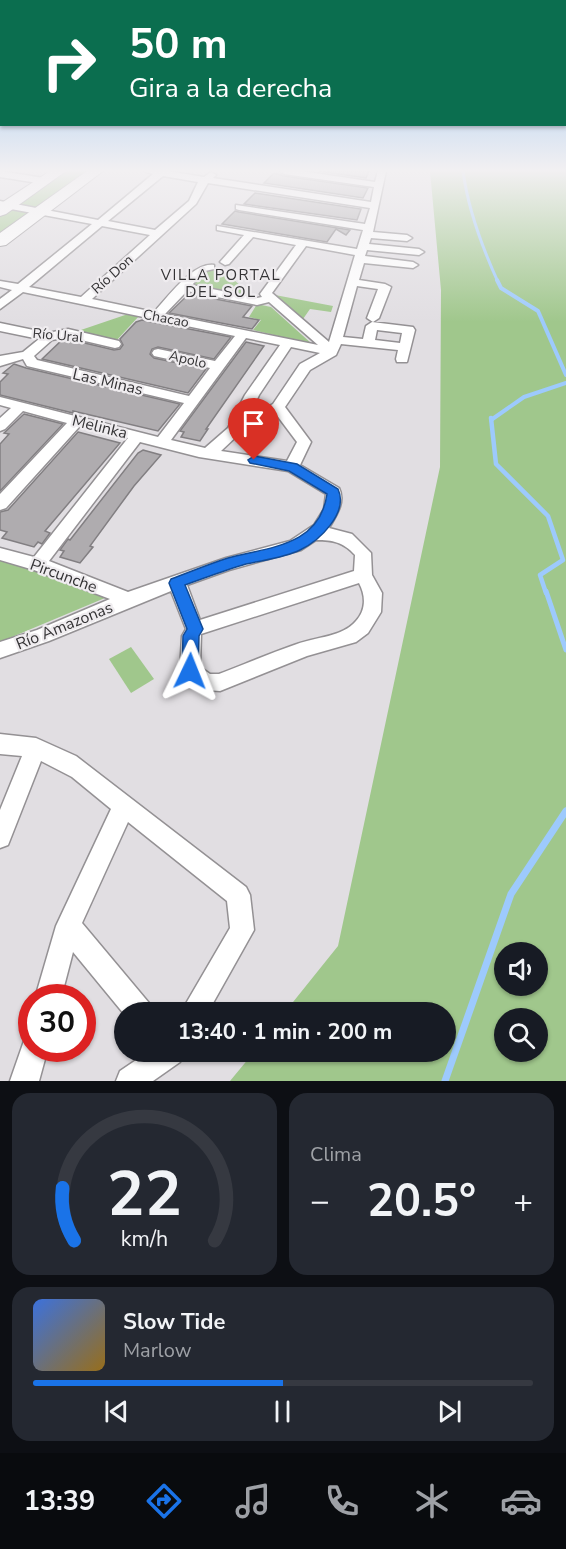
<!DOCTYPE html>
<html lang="es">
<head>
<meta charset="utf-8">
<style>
	:root { --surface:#171b24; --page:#242831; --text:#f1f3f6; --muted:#9ea1a6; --line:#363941; --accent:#1a73e8 }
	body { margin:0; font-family:"Nunito Sans",sans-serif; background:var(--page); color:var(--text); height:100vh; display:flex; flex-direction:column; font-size:22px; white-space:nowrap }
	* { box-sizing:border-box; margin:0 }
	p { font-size:20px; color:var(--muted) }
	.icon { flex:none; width:33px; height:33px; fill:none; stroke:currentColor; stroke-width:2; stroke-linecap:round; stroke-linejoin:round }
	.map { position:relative; height:1081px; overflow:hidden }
	.side { display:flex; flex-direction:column; gap:12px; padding:12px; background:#0d0f14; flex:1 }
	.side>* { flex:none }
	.hud { position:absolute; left:0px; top:0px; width:567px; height:126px; box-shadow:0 2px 4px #0004; background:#0b6e4f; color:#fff; overflow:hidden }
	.fabs { position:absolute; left:494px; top:942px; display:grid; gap:12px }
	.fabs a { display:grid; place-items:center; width:54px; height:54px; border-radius:50%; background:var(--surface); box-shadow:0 2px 4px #0004; font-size:30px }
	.speed { position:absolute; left:18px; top:984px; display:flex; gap:12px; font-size:30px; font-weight:700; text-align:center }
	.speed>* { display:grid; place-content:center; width:78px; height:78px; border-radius:50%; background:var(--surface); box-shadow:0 2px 4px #0004; line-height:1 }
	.speed .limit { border:9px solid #d22; background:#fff; color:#111 }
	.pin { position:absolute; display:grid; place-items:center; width:51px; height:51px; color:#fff; margin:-62px -26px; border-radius:50% 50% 50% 0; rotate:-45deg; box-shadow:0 0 6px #0007 }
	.pin .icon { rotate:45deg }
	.me { position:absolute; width:66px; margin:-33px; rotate:2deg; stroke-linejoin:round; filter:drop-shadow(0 0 4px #0008) }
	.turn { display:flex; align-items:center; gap:21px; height:126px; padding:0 30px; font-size:27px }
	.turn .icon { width:78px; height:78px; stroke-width:2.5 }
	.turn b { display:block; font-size:42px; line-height:51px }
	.big { font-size:45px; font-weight:700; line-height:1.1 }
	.side .tile { flex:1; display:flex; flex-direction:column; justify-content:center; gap:9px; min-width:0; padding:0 21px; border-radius:18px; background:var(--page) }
	.side .dial { align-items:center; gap:0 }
	.dial svg { height:156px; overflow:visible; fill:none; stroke:var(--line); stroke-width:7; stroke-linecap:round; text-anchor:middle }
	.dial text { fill:var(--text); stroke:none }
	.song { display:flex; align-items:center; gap:18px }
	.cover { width:72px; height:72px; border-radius:9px; background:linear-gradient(135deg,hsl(220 70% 55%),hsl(40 70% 35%)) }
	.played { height:6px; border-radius:3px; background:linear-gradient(90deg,var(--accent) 50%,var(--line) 50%) }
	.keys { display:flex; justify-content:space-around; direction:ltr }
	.heat { display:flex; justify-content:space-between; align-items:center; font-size:33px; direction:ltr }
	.side .tiles { flex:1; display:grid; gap:12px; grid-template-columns:1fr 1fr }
	.tile:last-child { grid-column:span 2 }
	.trip { position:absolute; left:114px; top:1002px; width:342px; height:60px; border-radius:30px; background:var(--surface); box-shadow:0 2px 4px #0004; font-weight:700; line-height:60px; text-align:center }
	.menu { display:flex; height:96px; justify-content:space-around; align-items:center; background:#090b0e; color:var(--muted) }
	.menu .icon { width:42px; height:42px }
	.menu .on { color:var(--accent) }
	.menu b { font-size:27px; color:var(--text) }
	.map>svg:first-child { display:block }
</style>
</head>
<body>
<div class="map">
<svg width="566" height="1081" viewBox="0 0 566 1081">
	<rect width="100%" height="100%" fill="#e1dee2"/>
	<g fill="#a0c78c" fill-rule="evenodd">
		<polygon points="61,171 94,171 0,239 0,213"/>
		<path d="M430 171H566V1081H230L254 1052H446V1012H285L338 946 440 467 441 290ZM537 952V986H504V952ZM537 1018V1052H504V1018Z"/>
		<polygon points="221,268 255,299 191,287 202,273"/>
		<polygon points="275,295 333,306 331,312 310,309 303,319"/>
		<polygon points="257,304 271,307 312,344 253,330 261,320 249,317"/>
		<polygon points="128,314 139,316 116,341 75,332"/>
		<polygon points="0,560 104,593 105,598 0,642"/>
		<polygon points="131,647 154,679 131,693 109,659"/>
	</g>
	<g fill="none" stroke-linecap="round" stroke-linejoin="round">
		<path stroke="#9dcafd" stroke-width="3" d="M463 171C468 209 482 247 498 282"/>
		<g stroke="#9dcafd" stroke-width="4">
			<polyline points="497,280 501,288 538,311 566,375"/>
			<polyline points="491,420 524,397 566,383"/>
		</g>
		<polyline stroke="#9dcafd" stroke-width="4.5" points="491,418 496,464 548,516 563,560 540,575 546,593"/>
		<polyline stroke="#9dcafd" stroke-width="5" points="546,591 566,650"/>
		<polyline stroke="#9dcafd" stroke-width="7" points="445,1081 511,894 566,811"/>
	</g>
	<g fill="#afacaf" stroke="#827f82" stroke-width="1.5">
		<polygon points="318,171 369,171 366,178"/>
		<polygon points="274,173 284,176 368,188 363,198 264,183"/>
		<polygon points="255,193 361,209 357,220 244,204"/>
		<polygon points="235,211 239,212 350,230 346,235 336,229 327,242 222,224"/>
		<polygon points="189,294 252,306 243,317 259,320 252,329 169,313"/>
		<polygon points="142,320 231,337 214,359 158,347 152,349 150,354 154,358 206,369 188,393 42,359 62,340 68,339 114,350 120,349 123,345 120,339 136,322"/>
		<polygon points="246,342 264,346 206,429 208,429 200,441 181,437 184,432 180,431"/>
		<polygon points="14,364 26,368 180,404 158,431 73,411 73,413 0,395 0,382 8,374 3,373"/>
		<polygon points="24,414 63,424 0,491 0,444 9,434 4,433"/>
		<polygon points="78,432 120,443 45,531 50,533 42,544 38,542 34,547 2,538 7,532 0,530 0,512 8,510"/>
		<polygon points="143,450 161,455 134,486 90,546 93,547 80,563 60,557 64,551 60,550 68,539 70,540 138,453"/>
	</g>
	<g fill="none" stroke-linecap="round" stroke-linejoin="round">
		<g stroke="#949194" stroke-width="3">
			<g id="minor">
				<polygon points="0,171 44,178 49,181 44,184 0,177"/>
				<path d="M144 171H167L204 177 211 172 216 175 213 178 371 202 374 187 284 174 280 171H301L375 182 378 171H386L373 232 407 235 412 238 407 241 371 238 369 244 419 249 424 252 419 255 367 250 365 256 413 262 418 265 413 268 364 263 359 280 385 284 391 287 379 318 373 322 367 318 378 289 357 286 343 337 363 339 366 326 372 322 413 327 415 330 407 362H397L396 359 398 350 341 344 336 355 310 370 285 407 311 442 300 465 339 488C346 502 336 516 329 528L352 534 371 553 372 575 382 593 381 612 368 633 356 642 307 656 220 691 206 690 183 677 180 671 182 636 186 629 171 591 49 641 0 658V642L37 630 110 599 34 570 0 560V548L34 557 128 438 80 426 6 508 0 510V494L67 423 23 411 5 429 0 431V418L11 408 0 405V397L158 437 184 403 27 366 23 359 0 366V356L23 352 39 339 0 331V323L48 333 68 329 119 341 121 344 119 347 115 348 68 337 52 340 34 356 37 360 189 396 210 368 154 356 152 353 154 350 158 349 215 361 235 336 23 292 0 309V299L12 290 0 287V281L18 284 92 224 0 207V201L98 220 153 174ZM163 176 198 182 189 201 155 230 108 221ZM208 183 370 208 365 224 236 205V209L239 210 363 230 357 249 217 226V230L244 235 220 262 225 265 229 264 253 237 296 245 260 294 262 297 257 298 192 285 205 271 214 269V265C193 262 168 297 154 312L92 299 196 204ZM102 226 150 235 81 297 29 287ZM306 246 355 255 329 342 272 293ZM187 291 257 305 269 302 318 345 165 314ZM377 330 402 333 400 343 375 340ZM246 338 280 345 245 395 228 428 205 448 171 440ZM291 347 320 353 300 364 273 404 248 418 259 395ZM276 414 297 442 287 461 221 451 239 434ZM140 442 199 457 288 471 326 494 324 509 314 525 290 541 226 558 128 592 49 561ZM316 540C333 540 343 542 355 555L354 571 200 620 187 585 229 570 301 550ZM359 583C366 596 366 610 356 621 343 637 315 637 297 644 271 653 245 664 219 674H210L200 667 201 634Z"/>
				<polygon points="0,734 36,738 76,756 246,887 250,895 254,930 208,1012 181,1012 230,928 227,901 128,822 82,923 149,1003 153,1012 124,1014 73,952 61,998 35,998 56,926 111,809 72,777 41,761 8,845 0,848 0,810 22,756 0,754"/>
				<polygon points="32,1036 32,1048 48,1048 39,1081 10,1081 25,1038"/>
				<polygon points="148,1052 183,1052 180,1062 153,1081 116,1081 120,1071"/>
			</g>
		</g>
		<g stroke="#949194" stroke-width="2">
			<g id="primary">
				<polygon points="50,171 66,171 6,214 0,216 0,204"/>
				<polygon points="87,171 103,171 6,245 0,246 0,233"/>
			</g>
		</g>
		<use href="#minor" fill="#fff" fill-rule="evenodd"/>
		<use href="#primary" fill="#fff" fill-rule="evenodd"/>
	</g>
	<linearGradient id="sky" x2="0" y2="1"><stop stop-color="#8abdf0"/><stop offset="0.53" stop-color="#f2f0f2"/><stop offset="1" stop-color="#f2f0f2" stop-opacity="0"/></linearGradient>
	<rect width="566" height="322" fill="url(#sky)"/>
	<path fill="#1a73e8" stroke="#114b97" stroke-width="1.5" d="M254 456 297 464 338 489C349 513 319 541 300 550 284 558 263 560 246 564 225 570 205 578 185 585L203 629 199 636 198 671 195 676 190 678 184 676 182 671 183 636 187 629 169 583 171 579C190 572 209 564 228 558 269 547 320 546 327 494L289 471 250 463 248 460Z"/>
	<g text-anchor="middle" stroke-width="4.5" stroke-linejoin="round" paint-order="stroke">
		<g font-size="14" fill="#343335" stroke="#efecef">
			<text transform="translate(112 274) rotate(-42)" y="5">Río Don</text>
			<text transform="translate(166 318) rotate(11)" y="5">Chacao</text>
			<text transform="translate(58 335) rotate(5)" y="5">Río Ural</text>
			<text transform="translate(188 359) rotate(13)" y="5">Apolo</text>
		</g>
		<g font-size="15" letter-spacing="1.5" fill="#343335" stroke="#efecef">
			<text x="221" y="280">VILLA PORTAL<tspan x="221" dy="17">DEL SOL</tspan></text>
		</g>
		<g font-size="16" fill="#343335" stroke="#efecef">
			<text transform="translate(108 381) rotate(13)" y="6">Las Minas</text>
			<text transform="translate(100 426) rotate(14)" y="6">Melinka</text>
			<text transform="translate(64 575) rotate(20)" y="6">Pircunche</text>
			<text transform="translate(64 625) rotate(-22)" y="6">Río Amazonas</text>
		</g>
	</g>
</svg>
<div class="fabs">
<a><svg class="icon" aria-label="sound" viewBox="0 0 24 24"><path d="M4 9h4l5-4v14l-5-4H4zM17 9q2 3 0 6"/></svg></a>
<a><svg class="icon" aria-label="search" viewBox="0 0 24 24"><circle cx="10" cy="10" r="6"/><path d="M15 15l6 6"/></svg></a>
</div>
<div class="speed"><div class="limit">30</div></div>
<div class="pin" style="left:254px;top:460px;background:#d93025"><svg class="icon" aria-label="arrive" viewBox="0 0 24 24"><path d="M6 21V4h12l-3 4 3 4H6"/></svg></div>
<svg class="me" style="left:190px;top:671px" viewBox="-20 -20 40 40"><path d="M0-17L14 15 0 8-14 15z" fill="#1a73e8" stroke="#fff" stroke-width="4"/></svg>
<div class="trip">13:40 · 1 min · 200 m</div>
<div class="hud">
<div class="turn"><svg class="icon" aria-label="right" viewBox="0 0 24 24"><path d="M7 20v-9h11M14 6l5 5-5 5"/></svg><div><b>50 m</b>Gira a la derecha</div></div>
</div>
</div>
<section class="side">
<div class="tiles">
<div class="tile dial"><svg viewBox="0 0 100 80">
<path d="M14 69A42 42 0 1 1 86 69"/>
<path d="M14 69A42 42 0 0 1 8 42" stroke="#1a73e8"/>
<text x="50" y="56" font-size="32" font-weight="700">22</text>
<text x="50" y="72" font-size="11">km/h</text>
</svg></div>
<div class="tile"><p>Clima</p>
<div class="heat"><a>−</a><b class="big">20.5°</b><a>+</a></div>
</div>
<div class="tile">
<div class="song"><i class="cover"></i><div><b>Slow Tide</b><p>Marlow</p></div></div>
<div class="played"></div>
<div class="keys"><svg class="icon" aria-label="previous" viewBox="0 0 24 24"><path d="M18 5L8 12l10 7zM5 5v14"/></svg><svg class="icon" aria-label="pause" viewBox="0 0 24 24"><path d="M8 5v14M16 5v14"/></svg><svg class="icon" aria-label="next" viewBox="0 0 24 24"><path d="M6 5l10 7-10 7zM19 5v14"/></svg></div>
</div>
</div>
</section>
<nav class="menu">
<b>13:39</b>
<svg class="icon on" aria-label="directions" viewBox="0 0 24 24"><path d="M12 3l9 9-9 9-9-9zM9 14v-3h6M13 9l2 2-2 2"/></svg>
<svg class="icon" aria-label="music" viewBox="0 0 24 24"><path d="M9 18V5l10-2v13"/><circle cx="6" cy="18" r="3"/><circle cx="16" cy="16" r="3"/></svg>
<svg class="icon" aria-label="phone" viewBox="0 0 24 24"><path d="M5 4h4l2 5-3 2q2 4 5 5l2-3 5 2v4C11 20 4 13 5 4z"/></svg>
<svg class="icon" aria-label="climate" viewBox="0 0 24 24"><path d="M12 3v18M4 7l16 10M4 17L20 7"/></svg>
<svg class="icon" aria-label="car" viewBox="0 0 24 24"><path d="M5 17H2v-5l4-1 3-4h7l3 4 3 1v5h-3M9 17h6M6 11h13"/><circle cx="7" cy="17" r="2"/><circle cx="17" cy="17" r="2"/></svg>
</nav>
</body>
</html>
